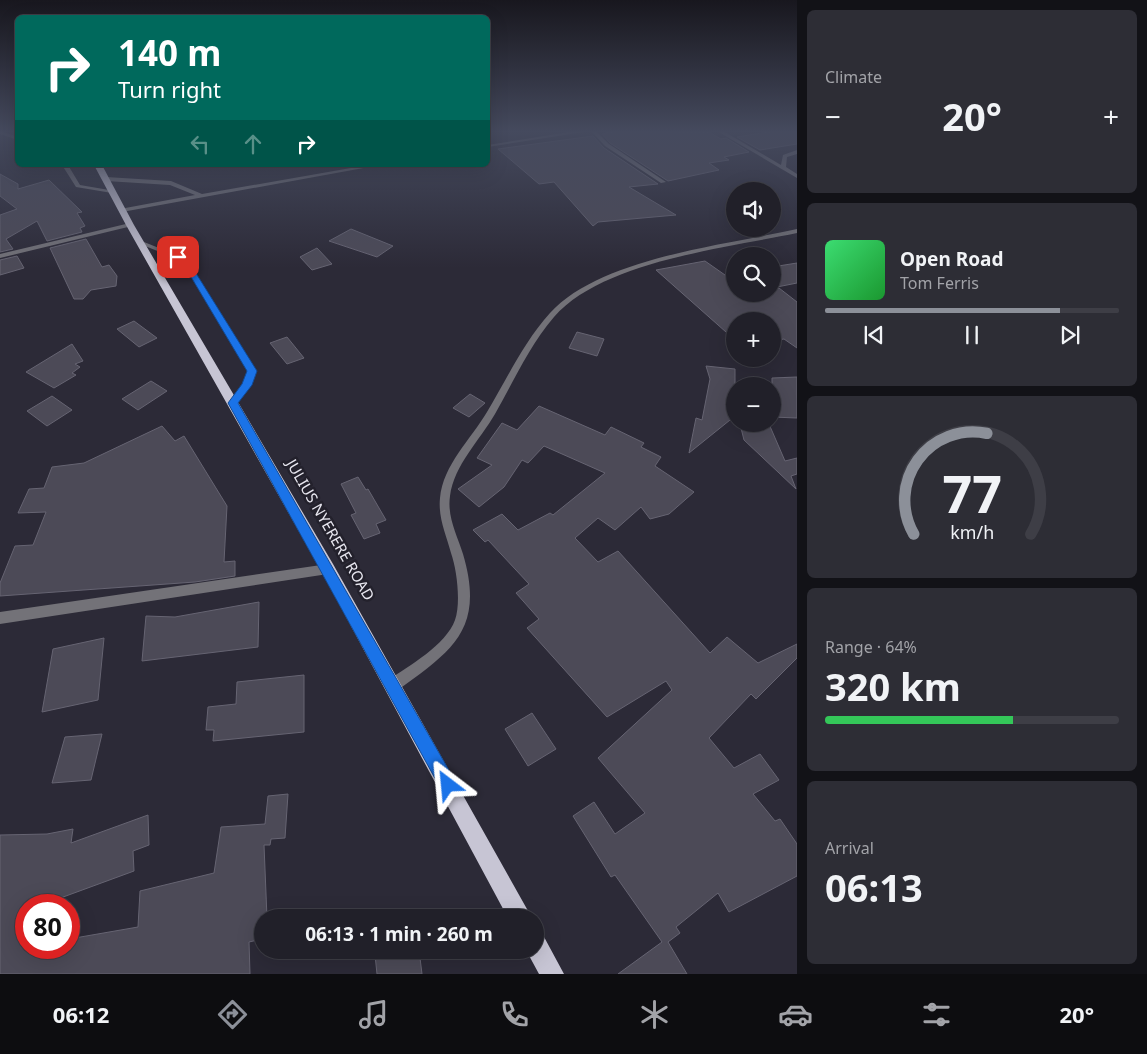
<!DOCTYPE html>
<html lang="en">
<head>
<meta charset="utf-8">
<style>
	:root { --surface:#212029; --page:#2d2d35; --text:#f1f3f6; --muted:#a2a3a8; --line:#3e3e46; --accent:#8c9099 }
	body { margin:0; font-family:"Noto Sans",sans-serif; background:var(--page); color:var(--text); height:100vh; display:flex; flex-direction:column; font-size:19px; white-space:nowrap }
	* { box-sizing:border-box; margin:0 }
	p { font-size:16px; color:var(--muted) }
	.icon { flex:none; width:28px; height:28px; fill:none; stroke:currentColor; stroke-width:2; stroke-linecap:round; stroke-linejoin:round }
	.map { position:relative; flex:1; overflow:hidden }
	.sheet { display:flex; flex-direction:column; gap:10px; padding:10px; background:#121217; width:350px }
	.sheet>* { flex:none }
	.banner { position:absolute; left:15px; top:15px; width:475px; height:152px; border-radius:8px; box-shadow:0 5px 20px #0002,0 0 0 1px var(--line); background:#00695c; color:#fff; overflow:hidden }
	.fabs { position:absolute; left:726px; top:182px; display:grid; gap:10px }
	.fabs a { display:grid; place-items:center; width:55px; height:55px; border-radius:50%; background:var(--surface); box-shadow:0 5px 20px #0002,0 0 0 1px var(--line); font-size:25px }
	.speed { position:absolute; left:15px; top:894px; display:flex; gap:10px; font-size:25px; font-weight:700; text-align:center }
	.speed>* { display:grid; place-content:center; width:65px; height:65px; border-radius:50%; background:var(--surface); box-shadow:0 5px 20px #0002,0 0 0 1px var(--line); line-height:1 }
	.speed .limit { border:8px solid #d22; background:#fff; color:#111 }
	.pin { position:absolute; display:grid; place-items:center; width:42px; height:42px; color:#fff; margin:-21px; border-radius:10px; box-shadow:0 2px 8px #0006 }
	.me { position:absolute; width:55px; margin:-28px; rotate:331deg; stroke-linejoin:round; filter:drop-shadow(0 0 4px #0008) }
	.turn { display:flex; align-items:center; gap:18px; height:105px; padding:0 20px; font-size:22px }
	.turn .icon { width:65px; height:65px; stroke-width:2.5 }
	.turn b { display:block; font-size:35px; line-height:42px }
	.lanes { display:flex; align-items:center; height:48px; padding:0 20px; background:#0003; justify-content:center; gap:25px; direction:ltr }
	.lanes .off { opacity:.35 }
	.big { font-size:38px; font-weight:700; line-height:1.1 }
	.sheet .widget { flex:1; display:flex; flex-direction:column; justify-content:center; gap:8px; min-width:0; padding:0 18px; border-radius:8px; background:var(--page) }
	.sheet .dial { align-items:center; gap:0 }
	.dial svg { height:130px; overflow:visible; fill:none; stroke:var(--line); stroke-width:7; stroke-linecap:round; text-anchor:middle }
	.dial text { fill:var(--text); stroke:none }
	.song { display:flex; align-items:center; gap:15px }
	.cover { width:60px; height:60px; border-radius:8px; background:linear-gradient(135deg,hsl(140 70% 55%),hsl(130 70% 35%)) }
	.played { height:5px; border-radius:2px; background:linear-gradient(90deg,var(--accent) 80%,var(--line) 80%) }
	.keys { display:flex; justify-content:space-around; direction:ltr }
	.heat { display:flex; justify-content:space-between; align-items:center; font-size:28px; direction:ltr }
	.charge { height:8px; border-radius:4px; background:linear-gradient(90deg,#34c759 64%,var(--line) 0) }
	.trip { position:absolute; left:254px; top:909px; width:290px; height:50px; border-radius:25px; background:var(--surface); box-shadow:0 5px 20px #0002,0 0 0 1px var(--line); font-weight:700; line-height:50px; text-align:center }
	.dock { display:flex; height:80px; justify-content:space-around; align-items:center; background:#0d0d10; color:var(--muted) }
	.dock .icon { width:35px; height:35px }
	.dock .on { color:var(--accent) }
	.dock b { font-size:22px; color:var(--text) }
	main { display:flex; flex:1; min-height:0 }
	.map>svg:first-child { display:block }
</style>
</head>
<body>
<main>
<div class="map">
<svg width="797" height="974" viewBox="0 0 797 974">
	<rect width="100%" height="100%" fill="#2c2a37"/>
	<g fill="#4c4a57" stroke="#666472">
		<polygon points="617,131 709,132 721,139 726,138 749,152 724,157 729,160 709,163 719,170 668,181 610,143 602,134"/>
		<polygon points="774,131 797,131 797,144 760,150 737,137"/>
		<polygon points="593,136 604,148 658,184 629,187 676,215 598,222 593,226 554,182 539,184 498,149"/>
		<polygon points="0,174 18,184 18,189 49,180 82,212 77,213 85,226 80,228 82,232 47,241 37,221 6,239 13,249 0,252 0,215 17,209 0,196"/>
		<polygon points="351,229 393,246 377,257 329,241"/>
		<polygon points="86,239 102,267 109,265 117,276 116,286 91,290 83,299 74,299 50,248"/>
		<polygon points="317,248 332,264 312,270 300,257"/>
		<polygon points="17,256 24,268 0,275 0,260"/>
		<polygon points="705,261 725,275 735,274 735,294 772,294 772,290 779,288 797,302 797,348 784,339 772,341 772,321 735,321 735,340 656,270"/>
		<polygon points="797,263 797,283 772,288 772,267"/>
		<polygon points="134,321 157,338 139,347 117,329"/>
		<polygon points="577,332 604,339 597,356 569,348"/>
		<polygon points="287,337 304,358 287,364 270,343"/>
		<polygon points="72,344 83,361 75,364 80,367 72,373 76,375 54,388 26,372"/>
		<polygon points="706,366 735,369 735,416 689,453 696,418 702,420 710,379"/>
		<polygon points="797,377 797,418 772,417 772,378"/>
		<polygon points="151,381 167,391 138,410 122,399"/>
		<polygon points="470,394 485,403 469,417 453,408"/>
		<polygon points="52,396 72,410 47,426 27,411"/>
		<polygon points="539,406 605,435 611,427 644,443 641,447 661,457 655,466 694,492 669,514 650,519 641,507 615,530 598,518 575,538 598,562 618,551 710,653 727,637 758,663 797,644 797,658 756,699 751,694 709,738 734,768 760,754 779,780 753,794 775,821 780,819 797,844 797,876 729,912 718,893 676,927 680,933 668,942 687,974 618,974 662,942 615,875 611,877 573,816 594,802 615,834 645,813 598,758 672,690 666,681 607,717 527,628 539,619 516,593 529,584 488,540 485,542 473,530 502,514 518,530 550,513 553,515 605,473 544,446 528,463 522,460 504,487 479,507 458,489 492,465 477,458 502,423 517,430"/>
		<polygon points="740,424 769,424 785,461 797,458 797,474 791,476 796,489 744,440"/>
		<polygon points="162,426 175,441 184,436 227,506 224,562 235,561 235,576 195,582 0,596 0,583 15,546 33,545 46,512 18,513 29,489 44,488 52,467 84,463"/>
		<polygon points="358,477 366,490 368,489 386,520 376,524 380,533 364,539 351,515 356,513 341,484"/>
		<polygon points="259,602 258,647 142,661 146,616 175,617"/>
		<polygon points="104,638 98,700 42,712 53,649"/>
		<polygon points="304,675 304,732 213,741 214,730 206,730 208,707 236,704 237,682"/>
		<polygon points="532,713 556,749 528,766 505,729"/>
		<polygon points="102,734 91,780 52,783 65,737"/>
		<polygon points="288,794 285,838 271,839 270,845 264,845 267,918 262,918 262,939 249,942 250,974 0,974 0,835 47,834 73,829 71,843 148,815 149,845 133,851 134,871 55,900 53,905 26,905 26,949 65,952 65,948 69,948 69,939 138,927 140,891 214,873 221,827 265,824 268,796"/>
		<polygon points="406,950 419,950 422,974 377,974 375,955"/>
	</g>
	<g fill="none" stroke-linecap="round" stroke-linejoin="round">
		<g fill="#737278" fill-rule="evenodd">
			<polygon points="0,131 18,137 18,140 0,134"/>
			<polygon points="62,165 68,165 80,185 115,191 112,193 76,187"/>
			<polygon points="140,242 144,242 179,256 189,263 256,371 251,385 236,405 233,406 229,403 243,384 248,371 184,265 175,258 140,244"/>
		</g>
		<g fill="#737278" fill-rule="evenodd">
			<polygon points="575,131 590,131 488,147 488,145"/>
			<polygon points="591,131 596,131 609,144 666,182 661,183 605,146"/>
			<polygon points="717,131 723,131 781,165 783,155 797,150 797,154 787,157 786,167 797,174 797,178"/>
			<polygon points="368,165 380,165 122,212 119,210 120,209 195,195 170,185 106,181 103,179 106,177 171,181 202,194"/>
			<polygon points="130,223 132,224 132,226 0,258 0,254"/>
			<path d="M797 229V233C726 248 603 261 554 317 529 346 514 381 495 414 480 440 454 465 450 496 447 517 457 535 463 554 485 629 453 650 398 690L393 691 388 690 387 685 388 680C409 666 446 645 455 620 461 603 457 570 451 553 446 534 438 518 440 498 443 465 471 439 487 412 507 379 523 343 550 313 600 258 725 245 797 229Z"/>
			<polygon points="328,564 332,566 334,569 332,572 328,574 0,624 0,612"/>
		</g>
		<g fill="#c7c5d4" fill-rule="evenodd">
			<polygon points="94,165 102,165 134,225 333,564 532,918 508,918 323,574 126,225"/>
			<polygon points="535,931 543,935 564,974 539,974 526,950 535,950"/>
		</g>
	</g>
	<linearGradient id="sky" x2="0" y2="1"><stop stop-color="#18171e"/><stop offset="0.49" stop-color="#454a5e"/><stop offset="1" stop-color="#454a5e" stop-opacity="0"/></linearGradient>
	<rect width="797" height="268" fill="url(#sky)"/>
	<polygon fill="#1a73e8" stroke="#114b97" points="175,255 180,255 189,262 257,371 252,385 238,403 454,779 456,785 454,791 448,793 442,791 228,403 242,384 247,371 184,265 175,258"/>
	<g text-anchor="middle" stroke-width="5" stroke-linejoin="round" paint-order="stroke">
		<g font-size="15" fill="#e8e7f0" stroke="#23212c">
			<text transform="translate(330 530) rotate(60)" y="5">JULIUS NYERERE ROAD</text>
		</g>
	</g>
</svg>
<div class="fabs">
<a><svg class="icon" aria-label="sound" viewBox="0 0 24 24"><path d="M4 9h4l5-4v14l-5-4H4zM17 9q2 3 0 6"/></svg></a>
<a><svg class="icon" aria-label="search" viewBox="0 0 24 24"><circle cx="10" cy="10" r="6"/><path d="M15 15l6 6"/></svg></a>
<a>+</a>
<a>−</a>
</div>
<div class="speed"><div class="limit">80</div></div>
<div class="pin" style="left:178px;top:257px;background:#d93025"><svg class="icon" aria-label="arrive" viewBox="0 0 24 24"><path d="M6 21V4h12l-3 4 3 4H6"/></svg></div>
<svg class="me" style="left:448px;top:785px" viewBox="-20 -20 40 40"><path d="M0-17L14 15 0 8-14 15z" fill="#1a73e8" stroke="#fff" stroke-width="4"/></svg>
<div class="trip">06:13 · 1 min · 260 m</div>
<div class="banner">
<div class="turn"><svg class="icon" aria-label="right" viewBox="0 0 24 24"><path d="M7 20v-9h11M14 6l5 5-5 5"/></svg><div><b>140 m</b>Turn right</div></div>
<div class="lanes"><svg class="icon off" aria-label="left" viewBox="0 0 24 24"><path d="M17 20v-9H6M10 6l-5 5 5 5"/></svg><svg class="icon off" aria-label="ahead" viewBox="0 0 24 24"><path d="M12 20V5M6 11l6-6 6 6"/></svg><svg class="icon" aria-label="right" viewBox="0 0 24 24"><path d="M7 20v-9h11M14 6l5 5-5 5"/></svg></div>
</div>
</div>
<section class="sheet">
<div class="widget"><p>Climate</p>
<div class="heat"><a>−</a><b class="big">20°</b><a>+</a></div>
</div>
<div class="widget">
<div class="song"><i class="cover"></i><div><b>Open Road</b><p>Tom Ferris</p></div></div>
<div class="played"></div>
<div class="keys"><svg class="icon" aria-label="previous" viewBox="0 0 24 24"><path d="M18 5L8 12l10 7zM5 5v14"/></svg><svg class="icon" aria-label="pause" viewBox="0 0 24 24"><path d="M8 5v14M16 5v14"/></svg><svg class="icon" aria-label="next" viewBox="0 0 24 24"><path d="M6 5l10 7-10 7zM19 5v14"/></svg></div>
</div>
<div class="widget dial"><svg viewBox="0 0 100 80">
<path d="M14 69A42 42 0 1 1 86 69"/>
<path d="M14 69A42 42 0 0 1 59 7" stroke="#8c9099"/>
<text x="50" y="56" font-size="32" font-weight="700">77</text>
<text x="50" y="72" font-size="11">km/h</text>
</svg></div>
<div class="widget"><p>Range · 64%</p><b class="big">320 km</b><div class="charge"></div></div>
<div class="widget"><p>Arrival</p><b class="big">06:13</b></div>
</section>
</main>
<nav class="dock">
<b>06:12</b>
<svg class="icon on" aria-label="directions" viewBox="0 0 24 24"><path d="M12 3l9 9-9 9-9-9zM9 14v-3h6M13 9l2 2-2 2"/></svg>
<svg class="icon" aria-label="music" viewBox="0 0 24 24"><path d="M9 18V5l10-2v13"/><circle cx="6" cy="18" r="3"/><circle cx="16" cy="16" r="3"/></svg>
<svg class="icon" aria-label="phone" viewBox="0 0 24 24"><path d="M5 4h4l2 5-3 2q2 4 5 5l2-3 5 2v4C11 20 4 13 5 4z"/></svg>
<svg class="icon" aria-label="climate" viewBox="0 0 24 24"><path d="M12 3v18M4 7l16 10M4 17L20 7"/></svg>
<svg class="icon" aria-label="car" viewBox="0 0 24 24"><path d="M5 17H2v-5l4-1 3-4h7l3 4 3 1v5h-3M9 17h6M6 11h13"/><circle cx="7" cy="17" r="2"/><circle cx="17" cy="17" r="2"/></svg>
<svg class="icon" aria-label="filters" viewBox="0 0 24 24"><path d="M4 7h16M4 17h16"/><circle cx="9" cy="7" r="2"/><circle cx="15" cy="17" r="2"/></svg>
<b>20°</b>
</nav>
</body>
</html>
